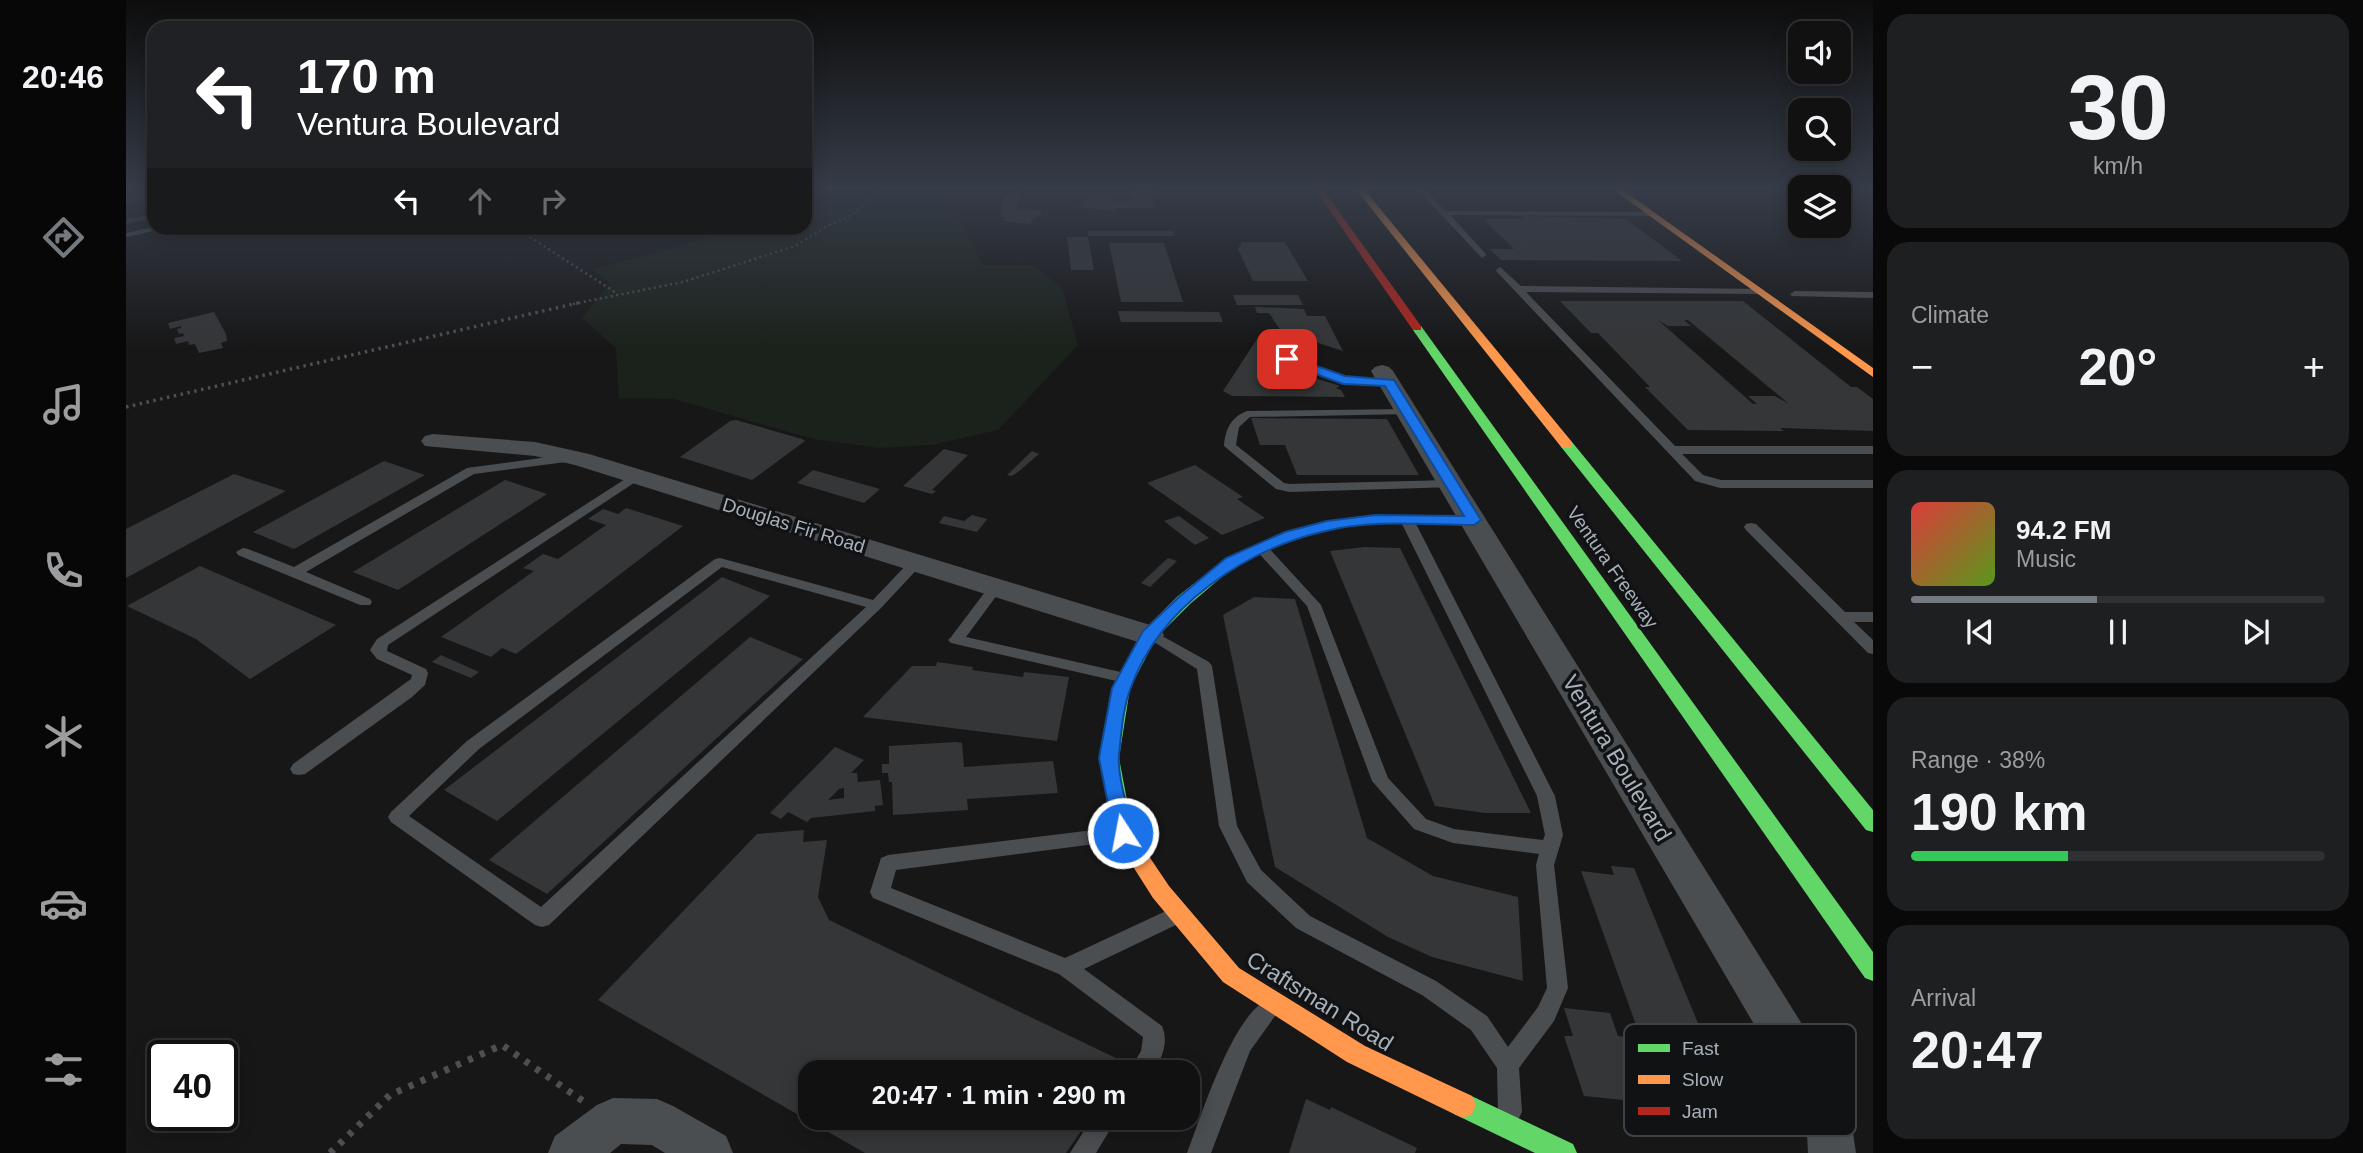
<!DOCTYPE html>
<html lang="en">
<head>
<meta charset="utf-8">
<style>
	:root { --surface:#111112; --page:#1e1f20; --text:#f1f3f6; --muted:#9c9d9f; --line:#303132; --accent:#757a81 }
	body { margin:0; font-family:Helvetica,sans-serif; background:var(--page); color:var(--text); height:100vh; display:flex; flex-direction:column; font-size:26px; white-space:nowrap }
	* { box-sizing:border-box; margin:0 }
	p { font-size:23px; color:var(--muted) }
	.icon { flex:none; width:38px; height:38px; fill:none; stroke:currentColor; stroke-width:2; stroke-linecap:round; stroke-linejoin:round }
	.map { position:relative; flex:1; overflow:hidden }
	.drawer { display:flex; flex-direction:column; gap:14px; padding:14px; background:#09090a; width:490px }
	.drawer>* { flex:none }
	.guide { position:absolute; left:21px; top:21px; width:665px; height:214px; border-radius:21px; box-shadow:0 4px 18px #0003,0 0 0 2px var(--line); background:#202124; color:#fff; overflow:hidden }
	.buttons { position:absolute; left:1662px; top:21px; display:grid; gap:14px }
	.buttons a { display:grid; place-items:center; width:63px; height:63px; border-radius:14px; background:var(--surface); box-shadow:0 4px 18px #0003,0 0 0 2px var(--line); font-size:35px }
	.speed { position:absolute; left:21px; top:1040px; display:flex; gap:14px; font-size:35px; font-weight:700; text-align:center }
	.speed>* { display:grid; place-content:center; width:91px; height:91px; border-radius:50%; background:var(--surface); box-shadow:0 4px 18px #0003,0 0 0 2px var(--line); line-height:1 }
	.speed .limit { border:4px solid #111; border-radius:10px; background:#fff; color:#111 }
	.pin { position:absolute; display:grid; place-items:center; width:60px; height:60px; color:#fff; margin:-30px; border-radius:14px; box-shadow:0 4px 10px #0006 }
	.me { position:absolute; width:77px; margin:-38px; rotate:349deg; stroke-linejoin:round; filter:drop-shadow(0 0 5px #0008) }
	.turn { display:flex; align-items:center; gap:24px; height:147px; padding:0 35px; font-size:32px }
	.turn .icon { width:91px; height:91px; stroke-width:2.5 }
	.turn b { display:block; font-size:49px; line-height:60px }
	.lanes { display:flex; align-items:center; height:66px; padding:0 35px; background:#0003; justify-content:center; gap:35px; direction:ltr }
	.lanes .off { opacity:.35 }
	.big { font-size:52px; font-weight:700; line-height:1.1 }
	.drawer .card { flex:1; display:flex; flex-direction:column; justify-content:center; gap:10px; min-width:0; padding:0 24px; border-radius:21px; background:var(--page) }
	.drawer .dial { align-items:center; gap:0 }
	.dial b { font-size:91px; line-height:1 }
	.song { display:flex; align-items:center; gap:21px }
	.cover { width:84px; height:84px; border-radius:10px; background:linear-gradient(135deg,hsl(0 70% 55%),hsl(90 70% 35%)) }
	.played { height:7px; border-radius:4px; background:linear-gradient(90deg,var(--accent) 45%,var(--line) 45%) }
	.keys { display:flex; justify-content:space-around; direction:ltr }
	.heat { display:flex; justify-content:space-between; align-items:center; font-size:38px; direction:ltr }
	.charge { height:10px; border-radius:5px; background:linear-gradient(90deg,#34c759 38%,var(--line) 0) }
	.trip { position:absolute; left:672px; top:1060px; width:402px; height:70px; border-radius:21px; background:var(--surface); box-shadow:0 4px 18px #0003,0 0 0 2px var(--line); font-weight:700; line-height:70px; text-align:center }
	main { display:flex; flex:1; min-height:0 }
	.dock { display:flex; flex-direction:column; width:126px; justify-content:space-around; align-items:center; background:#070707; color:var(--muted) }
	.dock .icon { width:49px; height:49px }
	.dock .current { color:var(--accent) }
	.dock b { font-size:32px; color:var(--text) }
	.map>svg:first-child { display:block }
</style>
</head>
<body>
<main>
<nav class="dock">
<b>20:46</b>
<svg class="icon current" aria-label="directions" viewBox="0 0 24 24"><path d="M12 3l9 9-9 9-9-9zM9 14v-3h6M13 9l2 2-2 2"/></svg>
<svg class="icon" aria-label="music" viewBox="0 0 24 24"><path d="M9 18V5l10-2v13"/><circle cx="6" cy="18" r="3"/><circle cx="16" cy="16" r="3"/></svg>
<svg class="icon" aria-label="phone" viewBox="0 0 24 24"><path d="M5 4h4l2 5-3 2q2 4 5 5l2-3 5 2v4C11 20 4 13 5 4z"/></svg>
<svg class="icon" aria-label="climate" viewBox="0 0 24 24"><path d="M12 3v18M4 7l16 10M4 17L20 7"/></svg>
<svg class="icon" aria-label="car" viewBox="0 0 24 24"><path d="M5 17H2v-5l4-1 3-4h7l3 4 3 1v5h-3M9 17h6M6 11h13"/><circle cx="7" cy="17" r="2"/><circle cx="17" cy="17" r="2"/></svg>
<svg class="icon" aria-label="filters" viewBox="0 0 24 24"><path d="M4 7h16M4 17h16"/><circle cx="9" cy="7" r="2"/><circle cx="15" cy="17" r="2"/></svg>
</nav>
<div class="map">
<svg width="1747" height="1153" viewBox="0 0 1747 1153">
	<rect width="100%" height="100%" fill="#171718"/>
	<polygon fill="#1b221b" points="679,188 830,188 826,204 857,265 906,265 936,287 952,345 872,430 806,445 753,448 687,439 548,399 493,398 490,348 456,318 484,283 467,269 622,228 679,228"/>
	<g fill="#343638" fill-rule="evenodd">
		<polygon points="0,188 22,188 28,199 0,204"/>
		<polygon points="1026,189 1038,196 1025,197 1028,208 991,208 987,211 952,207 966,194 988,197 984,201 1008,201 1002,192"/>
		<polygon points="878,195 894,195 892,209 915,211 915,215 906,220 905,224 878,221 879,217 875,217 874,214"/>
		<polygon points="21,215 24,219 0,224 0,219"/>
		<polygon points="1394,216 1500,219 1556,261 1375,260 1364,249 1388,249 1357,219 1397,219"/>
		<polygon points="962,231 1047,231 1049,236 962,236"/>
		<polygon points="941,237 962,237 968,270 945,270"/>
		<polygon points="1116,242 1159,242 1182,281 1127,281 1112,249"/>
		<polygon points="983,243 1038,243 1057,302 995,302"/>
		<polygon points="1107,295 1172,295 1177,305 1111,305"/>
		<path d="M1434 301H1617L1725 387H1731L1747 399V431L1654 428 1658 431 1562 430 1519 387H1524L1472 333H1465ZM1532 320 1542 326H1565L1558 320H1562L1663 404 1649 396H1622L1631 404H1627Z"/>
		<polygon points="1129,307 1178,309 1181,316 1199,316 1217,351 1155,331 1143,313 1131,313"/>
		<polygon points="992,311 1093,312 1097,322 995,322"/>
		<polygon points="88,312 100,334 101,341 95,343 97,348 73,353 69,344 63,345 62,341 50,344 48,338 58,336 57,333 53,334 51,329 55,328 55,326 44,329 42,323"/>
		<polygon points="1133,336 1162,346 1135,361 1214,386 1210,388 1215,390 1219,397 1106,396 1097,391"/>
		<polygon points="1125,418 1261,419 1293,475 1171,475 1159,445 1134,445"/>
		<polygon points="610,420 676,439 679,441 626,480 554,457 604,421"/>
		<polygon points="818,449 842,455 806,490 810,491 806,494 777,486"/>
		<polygon points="906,451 913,454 892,472 886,476 881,475"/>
		<polygon points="258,461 299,475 168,549 127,532"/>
		<polygon points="1069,465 1117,497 1111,499 1139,518 1096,535 1021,483"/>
		<polygon points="687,470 754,489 738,503 671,483"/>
		<polygon points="108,474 160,491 0,578 0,529"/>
		<polygon points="379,480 421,494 272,590 227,572"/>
		<polygon points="500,508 557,526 390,654 376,648 365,657 315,637 408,571 397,568 417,554 432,559 480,525 462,519 477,509 492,514"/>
		<polygon points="846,515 861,519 851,532 813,523 818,516 838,521"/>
		<polygon points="1053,516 1083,538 1069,545 1038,521"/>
		<polygon points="1238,547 1274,548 1405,813 1359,813 1309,806 1204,551"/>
		<polygon points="1042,558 1051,561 1024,587 1015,583"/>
		<polygon points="74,566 210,625 124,679 70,639 1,606"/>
		<polygon points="596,577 644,596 371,821 318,790"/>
		<polygon points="1128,597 1169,599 1241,838 1307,876 1392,897 1397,981 1306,957 1262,937 1149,867 1097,615"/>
		<polygon points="624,637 677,659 421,894 363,860"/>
		<polygon points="315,655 353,672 345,678 306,662"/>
		<polygon points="811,662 847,667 846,670 897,677 898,672 943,677 931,741 737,717 786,666 810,666"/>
		<polygon points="830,742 836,743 838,767 927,761 932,793 841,799 842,810 767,815 766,782 763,782 762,773 756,773 756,764 763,764 763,746"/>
		<path d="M709 747 738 760 725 773H731L732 782 754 780 757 805 749 806V811L685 818 681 822 662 812 655 819 644 813ZM718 788V798L702 800 713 789Z"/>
		<polygon points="678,830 677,842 701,840 692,897 703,920 998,1062 993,1073 684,1073 684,1118 964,1118 940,1153 739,1153 472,1000 631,834"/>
		<polygon points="1485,866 1508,868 1583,1050 1605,1053 1636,1126 1500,1109 1498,1100 1458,1096 1438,1036 1447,1036 1438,1008 1484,1013 1492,1036 1515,1039 1455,871 1488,875"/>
		<polygon points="1180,1099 1204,1110 1205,1107 1291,1148 1289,1153 1163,1153"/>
	</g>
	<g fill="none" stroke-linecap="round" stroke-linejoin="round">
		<g stroke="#4d4f52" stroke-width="2.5" stroke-dasharray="2 3.5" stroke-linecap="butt">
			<polyline points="390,228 492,294"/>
			<polyline points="447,304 557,282 669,246 705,224 725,216 756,188"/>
		</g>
		<polyline stroke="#4d4f52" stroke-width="3.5" stroke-dasharray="2.5 4.5" stroke-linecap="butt" points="0,407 456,302"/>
		<polyline stroke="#4d4f52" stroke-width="7" stroke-dasharray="5 8" stroke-linecap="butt" points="204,1153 264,1095 376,1045 457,1101"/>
		<g fill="#4b4e51" fill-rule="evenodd">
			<polygon points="1290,188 1298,188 1319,211 1524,212 1528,214 1524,216 1324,215 1359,253 1360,255 1356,258"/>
			<polygon points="28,227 42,228 0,237 0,233"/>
			<polygon points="1374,267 1395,286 1636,289 1636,293 1633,294 1400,292 1549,446 1747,446 1747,454 1556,454 1577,475 1595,480 1747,480 1747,488 1594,488 1569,481 1371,272 1370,270"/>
			<polygon points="1669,291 1747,292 1747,298 1666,296 1664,294"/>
			<polygon points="1161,356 1219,377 1263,380 1268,383 1263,386 1217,383 1157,361 1156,359"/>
			<path d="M1281 409 1285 410V414L1124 417 1113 427 1110 445 1158 483 1163 484 1325 480 1331 484 1329 487 1163 492 1150 489 1098 446C1099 430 1105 417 1121 411Z"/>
			<polygon points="444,454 450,458 448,461 348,474 180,572 244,599 246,602 244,605 234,605 112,555 110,552 117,548 122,549 168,567 341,468"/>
			<polygon points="510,472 514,473 516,476 514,479 262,645 261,651 300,669 302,673 299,685 286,697 179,774 173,775 167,774 164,769 167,764 285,679 286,675 251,659 244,650 251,639"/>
			<polygon points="1281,516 1288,520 1429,796 1437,835 1428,865 1442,988 1428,1021 1393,1068 1396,1112 1392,1120 1384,1123 1376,1120 1372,1112 1371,1068 1345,1030 1296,995 1170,928 1121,882 1093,826 1071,669 1017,635 1019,632 1029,632 1083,662 1086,666 1111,826 1135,870 1184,916 1310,981 1361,1016 1382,1047 1412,1007 1421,988 1410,865 1413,854 1327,843 1288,829 1246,781 1181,606 1128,548 1130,545 1140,545 1195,605 1262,778 1300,819 1328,829 1417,840 1419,835 1411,796 1274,520"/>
			<polygon points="1625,523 1630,524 1719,612 1747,612 1747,622 1728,622 1747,640 1747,654 1742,653 1620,530 1618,527 1620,524"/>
			<path d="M594 558 747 600 785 560 790 559 797 563 755 608 423 925 416 927 409 925 265 822 262 817 265 812 341 741 589 559ZM596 567 740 607 415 907 283 816 353 749Z"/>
			<polygon points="870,583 877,587 840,637 999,673 1005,674 1007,678 1005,682 999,683 825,643 822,640 825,637 865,584"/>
			<path d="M992 827 998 829 1001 834 998 839 992 841 770 870 765 888 939 958 1040 911 1047 909 1054 911 1057 917 1054 923 958 969 1036 1026C1043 1042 1036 1059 1026 1073H1002L1015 1051 1017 1037 933 974 747 898 744 892 755 858 762 855Z"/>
			<path d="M1143 999 1151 1002 1154 1009 1124 1051 1085 1153H1061C1075 1117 1107 1013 1143 999Z"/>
			<polygon points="966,1118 991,1118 970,1153 944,1153"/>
		</g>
		<g fill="#4b4e51" fill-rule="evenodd">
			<polygon points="1256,365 1263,367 1267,371 1701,1064 1727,1133 1730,1153 1682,1153 1681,1133 1666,1089 1245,371 1249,367"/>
			<polygon points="307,434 409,442 463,454 1034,628 1038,635 1034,642 1023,645 1012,642 449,465 409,456 299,446 295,441 299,436"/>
			<polygon points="487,1098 531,1099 547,1106 600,1136 607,1153 539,1153 526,1145 495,1144 484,1153 422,1153 429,1136 471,1105"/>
		</g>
		<g fill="#63d668" fill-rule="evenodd">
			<polygon points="1287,326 1295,326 1747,952 1747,981 1739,978 1287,330"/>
			<polygon points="1441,441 1446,442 1747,810 1747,832 1740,830 1436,448 1434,445"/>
			<polygon points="1249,516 1348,516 1355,520 1348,524 1249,524 1202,529 1169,539 1111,564 1064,604 1030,638 1004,688 993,758 1007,832 1011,840 1008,846 1001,848 994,846 987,833 973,758 986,688 1017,631 1052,596 1101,558 1159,533 1196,522"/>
			<polygon points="1337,1092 1447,1144 1451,1153 1409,1153 1328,1114 1324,1105 1328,1096"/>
		</g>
		<g fill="#ff974d" fill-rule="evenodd">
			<polygon points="1229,188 1237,188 1446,442 1446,448 1436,448"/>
			<polygon points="1485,188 1494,188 1747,368 1747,377"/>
			<polygon points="1001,832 1008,834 1043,886 1113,968 1239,1046 1346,1096 1350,1105 1346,1114 1337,1118 1328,1114 1221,1062 1097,982 1027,898 994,846 991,840 994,834"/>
		</g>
		<polygon fill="#b3261e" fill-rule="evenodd" points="1188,188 1196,188 1295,326 1295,330 1287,330"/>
	</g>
	<linearGradient id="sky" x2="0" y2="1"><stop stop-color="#0d0d0d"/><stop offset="0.54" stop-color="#363c48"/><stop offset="1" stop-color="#363c48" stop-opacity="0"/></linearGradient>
	<rect width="1747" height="349" fill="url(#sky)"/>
	<path fill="#1a73e8" stroke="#114b97" stroke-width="2" d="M1157 357H1165L1219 376 1268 380 1355 520 1348 525C1299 525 1247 519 1200 531 1119 549 1034 607 1005 687 997 707 995 735 993 755 991 777 1003 811 1007 833L1004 839 997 842 989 839 973 758 986 688 1017 631 1053 597 1100 558 1159 532 1201 521 1249 515 1338 516 1259 386 1217 384 1157 362Z"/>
	<g text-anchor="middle" stroke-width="7" stroke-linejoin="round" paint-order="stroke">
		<g font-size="19" fill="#a8b0b9" stroke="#111214">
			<text transform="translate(668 525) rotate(17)" y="7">Douglas Fir Road</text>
			<text transform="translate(1487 567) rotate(55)" y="7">Ventura Freeway</text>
		</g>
		<g font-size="23" fill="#a8b0b9" stroke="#111214">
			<text transform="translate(1491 758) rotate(59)" y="8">Ventura Boulevard</text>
			<text transform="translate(1194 1001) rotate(32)" y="8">Craftsman Road</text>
		</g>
	</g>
	<rect x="1498" y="1024" width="232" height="112" rx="10" fill="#111214" stroke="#3e4146" stroke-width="2"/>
	<rect x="1512" y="1044" width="32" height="8" fill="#63d668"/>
	<rect x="1512" y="1075" width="32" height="9" fill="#ff974d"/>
	<rect x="1512" y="1107" width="32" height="8" fill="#b3261e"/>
	<g font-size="19" fill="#a8b0b9">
		<text x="1556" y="1055">Fast</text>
		<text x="1556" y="1086">Slow</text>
		<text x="1556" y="1118">Jam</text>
	</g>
</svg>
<div class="buttons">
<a><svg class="icon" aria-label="sound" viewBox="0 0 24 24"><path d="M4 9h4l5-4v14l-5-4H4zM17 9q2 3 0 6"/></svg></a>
<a><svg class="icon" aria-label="search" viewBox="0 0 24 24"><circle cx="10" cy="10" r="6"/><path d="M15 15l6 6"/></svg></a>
<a><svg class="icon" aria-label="layers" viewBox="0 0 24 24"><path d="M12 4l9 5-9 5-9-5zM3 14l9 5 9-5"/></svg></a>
</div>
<div class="speed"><div class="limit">40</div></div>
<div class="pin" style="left:1161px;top:359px;background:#d93025"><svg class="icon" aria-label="arrive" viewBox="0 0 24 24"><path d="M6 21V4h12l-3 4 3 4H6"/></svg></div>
<svg class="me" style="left:997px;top:833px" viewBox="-20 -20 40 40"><circle r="17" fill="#1a73e8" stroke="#fff" stroke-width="3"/><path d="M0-11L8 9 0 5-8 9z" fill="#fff"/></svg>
<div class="trip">20:47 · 1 min · 290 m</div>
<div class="guide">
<div class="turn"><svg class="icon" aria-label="left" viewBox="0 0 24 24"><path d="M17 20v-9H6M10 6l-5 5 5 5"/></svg><div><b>170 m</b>Ventura Boulevard</div></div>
<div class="lanes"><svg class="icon" aria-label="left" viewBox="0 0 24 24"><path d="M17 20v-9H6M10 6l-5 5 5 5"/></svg><svg class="icon off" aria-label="ahead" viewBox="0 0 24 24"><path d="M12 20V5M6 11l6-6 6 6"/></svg><svg class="icon off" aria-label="right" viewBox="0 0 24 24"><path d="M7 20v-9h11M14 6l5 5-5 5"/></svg></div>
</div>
</div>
<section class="drawer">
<div class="card dial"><b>30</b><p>km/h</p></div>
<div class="card"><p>Climate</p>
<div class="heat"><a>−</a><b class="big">20°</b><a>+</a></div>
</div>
<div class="card">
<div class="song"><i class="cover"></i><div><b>94.2 FM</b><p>Music</p></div></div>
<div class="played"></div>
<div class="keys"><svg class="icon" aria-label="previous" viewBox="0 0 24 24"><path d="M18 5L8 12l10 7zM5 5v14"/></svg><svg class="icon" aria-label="pause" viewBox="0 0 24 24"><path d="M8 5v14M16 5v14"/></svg><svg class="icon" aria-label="next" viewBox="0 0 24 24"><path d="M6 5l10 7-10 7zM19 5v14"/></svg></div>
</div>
<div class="card"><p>Range · 38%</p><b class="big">190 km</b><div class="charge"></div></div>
<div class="card"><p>Arrival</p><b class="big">20:47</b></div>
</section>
</main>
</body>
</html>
